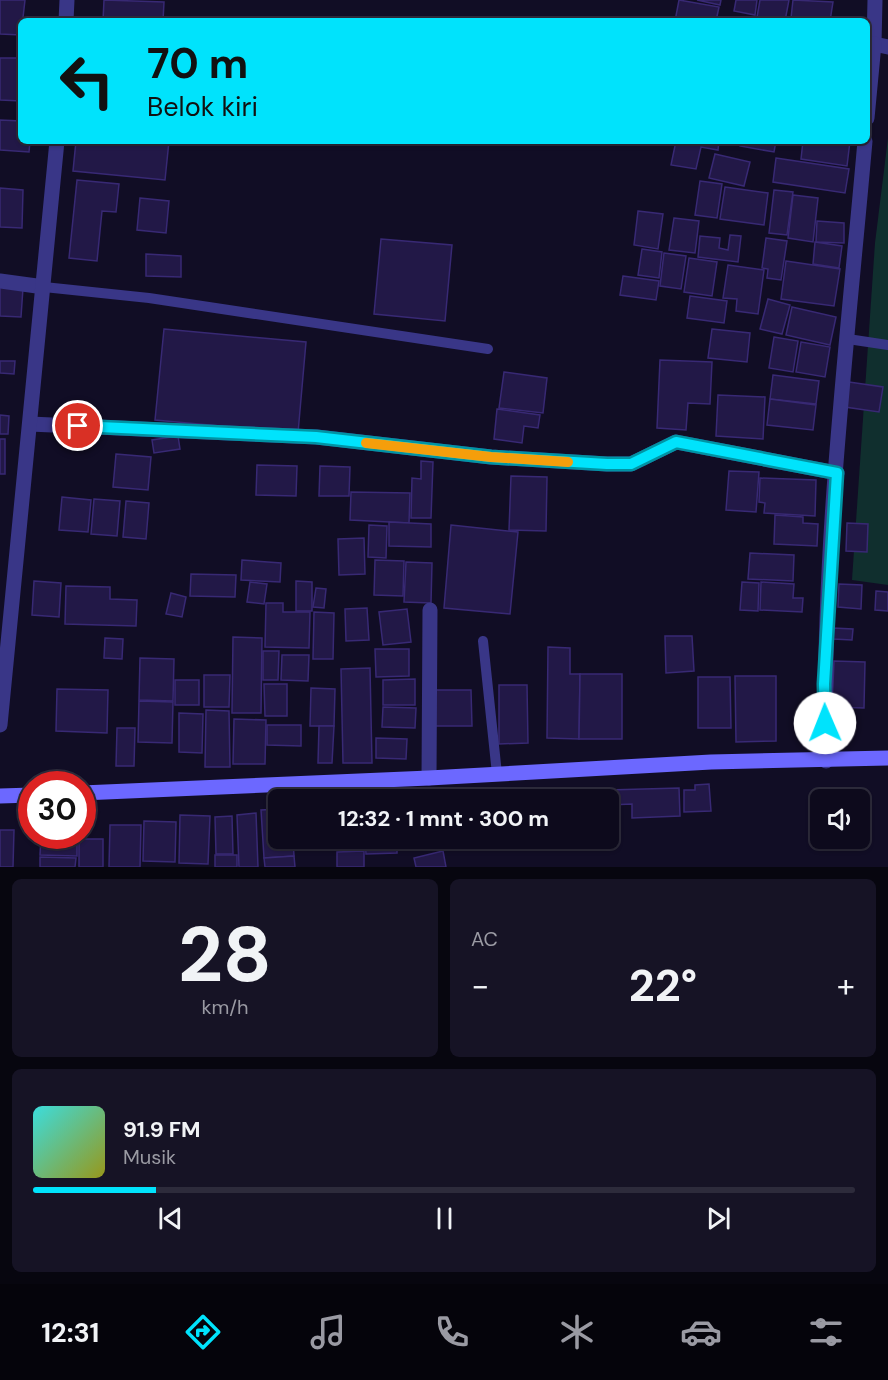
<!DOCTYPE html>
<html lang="id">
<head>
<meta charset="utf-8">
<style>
	:root { --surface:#0d0a1c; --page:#161325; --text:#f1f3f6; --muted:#9a9aa3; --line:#2d2b3b; --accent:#00e3fc }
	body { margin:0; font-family:"DM Sans",sans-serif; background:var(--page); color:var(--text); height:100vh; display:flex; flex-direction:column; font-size:22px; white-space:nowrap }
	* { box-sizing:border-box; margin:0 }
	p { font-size:20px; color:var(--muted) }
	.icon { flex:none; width:33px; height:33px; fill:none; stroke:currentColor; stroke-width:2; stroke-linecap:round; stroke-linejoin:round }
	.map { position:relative; height:867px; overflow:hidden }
	.panel { display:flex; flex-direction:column; gap:12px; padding:12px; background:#07060f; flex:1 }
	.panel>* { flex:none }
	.banner { position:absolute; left:18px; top:18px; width:852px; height:126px; border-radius:9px; box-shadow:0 2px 4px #0004,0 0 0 2px var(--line); background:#00e3fc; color:#111; overflow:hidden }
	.buttons { position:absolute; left:810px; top:789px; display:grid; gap:12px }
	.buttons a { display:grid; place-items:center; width:60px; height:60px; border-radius:9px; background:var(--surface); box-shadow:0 2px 4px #0004,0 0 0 2px var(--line); font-size:30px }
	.speed { position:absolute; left:18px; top:771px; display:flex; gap:12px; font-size:30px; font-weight:700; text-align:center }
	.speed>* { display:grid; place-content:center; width:78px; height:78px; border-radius:50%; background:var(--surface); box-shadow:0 2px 4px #0004,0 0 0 2px var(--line); line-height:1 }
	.speed .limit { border:9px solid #d22; background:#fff; color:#111 }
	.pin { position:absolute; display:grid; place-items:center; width:51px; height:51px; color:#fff; margin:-26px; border:3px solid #fff; border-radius:50%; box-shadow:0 2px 6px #0007 }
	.me { position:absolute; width:66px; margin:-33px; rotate:359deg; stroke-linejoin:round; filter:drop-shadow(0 0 4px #0008) }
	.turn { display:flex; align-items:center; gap:21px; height:126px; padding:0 30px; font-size:27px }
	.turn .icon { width:78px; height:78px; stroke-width:2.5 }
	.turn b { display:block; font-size:42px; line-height:51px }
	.big { font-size:45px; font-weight:700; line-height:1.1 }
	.panel .widget { flex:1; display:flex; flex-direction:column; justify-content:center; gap:9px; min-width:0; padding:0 21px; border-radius:9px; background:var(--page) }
	.panel .dial { align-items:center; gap:0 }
	.dial b { font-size:78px; line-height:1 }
	.song { display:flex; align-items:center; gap:18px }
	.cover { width:72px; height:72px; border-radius:9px; background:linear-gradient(135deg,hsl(180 70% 55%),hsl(60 70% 35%)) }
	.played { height:6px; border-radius:3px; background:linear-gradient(90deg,var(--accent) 15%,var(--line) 15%) }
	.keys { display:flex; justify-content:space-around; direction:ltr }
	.heat { display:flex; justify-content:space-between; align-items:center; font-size:33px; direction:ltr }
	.panel .tiles { flex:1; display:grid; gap:12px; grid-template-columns:1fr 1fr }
	.widget:last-child { grid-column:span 2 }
	.trip { position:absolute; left:268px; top:789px; width:351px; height:60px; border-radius:9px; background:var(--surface); box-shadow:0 2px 4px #0004,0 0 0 2px var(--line); font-weight:700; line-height:60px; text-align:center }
	.tab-bar { display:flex; height:96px; justify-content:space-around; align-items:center; background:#05040b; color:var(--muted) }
	.tab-bar .icon { width:42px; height:42px }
	.tab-bar .on { color:var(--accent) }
	.tab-bar b { font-size:27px; color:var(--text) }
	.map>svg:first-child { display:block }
</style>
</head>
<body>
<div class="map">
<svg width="888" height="867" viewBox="0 0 888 867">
	<rect width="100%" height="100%" fill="#110d25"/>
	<polygon fill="#102f2e" points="888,138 888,585 852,580 875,243"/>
	<g fill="#221847" stroke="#382974" stroke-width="1.5">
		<polygon points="0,0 25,0 21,35 0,34"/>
		<polygon points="104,0 164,2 163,21 103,21"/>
		<polygon points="679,0 719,7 716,21 675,21"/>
		<polygon points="697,0 721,0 720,5"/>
		<polygon points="736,0 757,0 755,15 734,11"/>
		<polygon points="760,0 789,0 785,21 757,17"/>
		<polygon points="793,0 833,2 830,21 791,18"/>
		<polygon points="0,58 21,58 21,101 0,100"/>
		<polygon points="0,120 21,121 21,141 30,141 29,152 0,150"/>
		<polygon points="76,141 169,141 165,180 73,171"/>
		<polygon points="676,141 719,141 718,150 701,147 696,169 671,165"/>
		<polygon points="741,141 776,141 774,152 740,146"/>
		<polygon points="803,141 850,141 847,166 801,159"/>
		<polygon points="715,154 750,162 744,186 709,178"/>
		<polygon points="776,158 849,169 845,193 773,182"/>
		<polygon points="77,180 119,184 116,212 102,211 97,261 69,258"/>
		<polygon points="700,181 722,184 717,218 695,215"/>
		<polygon points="725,187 768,193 764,225 720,219"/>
		<polygon points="0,188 23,190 22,228 0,227"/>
		<polygon points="774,190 793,192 787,235 769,233"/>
		<polygon points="793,195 818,198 813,242 788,238"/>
		<polygon points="140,198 169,201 166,233 137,230"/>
		<polygon points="638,211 663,214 658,249 634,245"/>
		<polygon points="674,218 699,221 695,253 669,250"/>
		<polygon points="817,221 844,223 844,243 816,242"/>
		<polygon points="730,235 741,236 738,262 698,257 700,236 720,238 719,248 728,250"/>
		<polygon points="766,238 787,241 781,280 767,278 768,269 762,268"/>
		<polygon points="381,239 452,245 445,321 374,314"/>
		<polygon points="815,242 842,246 839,268 813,264"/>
		<polygon points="642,249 662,252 659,278 638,275"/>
		<polygon points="664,253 686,256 681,289 660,286"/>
		<polygon points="146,254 181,256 181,277 146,276"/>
		<polygon points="689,258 717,262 712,296 684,292"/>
		<polygon points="786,261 840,269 834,306 781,299"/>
		<polygon points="728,265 764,270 758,314 736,311 737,299 723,298"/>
		<polygon points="623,276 659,281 656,300 620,295"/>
		<polygon points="0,286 23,288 21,317 0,316"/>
		<polygon points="690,296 727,301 724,323 687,318"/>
		<polygon points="768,299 790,305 782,334 760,329"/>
		<polygon points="792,307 836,317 830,345 786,335"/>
		<polygon points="164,329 306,342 298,433 155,420"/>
		<polygon points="712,329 750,333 747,362 708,358"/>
		<polygon points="774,337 798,341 793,372 769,368"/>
		<polygon points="801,342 830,347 825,377 796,372"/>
		<polygon points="660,360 712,362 710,404 688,403 686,430 657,428"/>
		<polygon points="0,361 15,361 14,374 0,373"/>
		<polygon points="504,372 547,378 543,413 499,408"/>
		<polygon points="773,375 819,381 816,404 770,399"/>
		<polygon points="849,382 883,387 879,412 845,407"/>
		<polygon points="718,395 765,397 763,439 716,436"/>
		<polygon points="770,399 816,405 813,430 767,425"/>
		<polygon points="497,409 540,415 538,428 524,426 522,443 494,439"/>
		<polygon points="0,415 9,416 8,434 0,434"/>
		<polygon points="178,436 180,449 154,453 152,440"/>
		<rect x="0" y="439" width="5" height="35"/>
		<polygon points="116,454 151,457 148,490 113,487"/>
		<polygon points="421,461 433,462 431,518 411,518 412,478 421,479"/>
		<polygon points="257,465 297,466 296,496 256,495"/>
		<polygon points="320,466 350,467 349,496 319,496"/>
		<polygon points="729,471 759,472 756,512 726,510"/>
		<polygon points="511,476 547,477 546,531 509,530"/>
		<polygon points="760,478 816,480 815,516 764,513 765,503 759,502"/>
		<polygon points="351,492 410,493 409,523 350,520"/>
		<polygon points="62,497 91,500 88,532 59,530"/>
		<polygon points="94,499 120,501 117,536 91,534"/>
		<polygon points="126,501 149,503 146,539 123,537"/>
		<polygon points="775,515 803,517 803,523 818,524 817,546 774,544"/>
		<polygon points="389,522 431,524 431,547 389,546"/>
		<polygon points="847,523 868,524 867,552 846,551"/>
		<polygon points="369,525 387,526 386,558 368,557"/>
		<polygon points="451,525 518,532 510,614 444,608"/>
		<polygon points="364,538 365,574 339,575 338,539"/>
		<polygon points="750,553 794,555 793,581 748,579"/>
		<polygon points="242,560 281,563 280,582 241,580"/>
		<polygon points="375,560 404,561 403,596 374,595"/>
		<polygon points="406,562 432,563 431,603 404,602"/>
		<polygon points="191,574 236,575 235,597 190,596"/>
		<polygon points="34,581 61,583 59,617 32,615"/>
		<polygon points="296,581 312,582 312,611 296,611"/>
		<polygon points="250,582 267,584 264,604 247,602"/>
		<polygon points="742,582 759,583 758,611 740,610"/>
		<polygon points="761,582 794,584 793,598 803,598 802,612 760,610"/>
		<polygon points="839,584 862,585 861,609 838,607"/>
		<polygon points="66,586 110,587 110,599 137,600 136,626 65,624"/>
		<polygon points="316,588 326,589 324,608 313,607"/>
		<polygon points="876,591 888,592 888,611 875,610"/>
		<polygon points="171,593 186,597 182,617 166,614"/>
		<polygon points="266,603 283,603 283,612 310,612 309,648 265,647"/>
		<polygon points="367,608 369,640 346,641 345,609"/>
		<polygon points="407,609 411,642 383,645 379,612"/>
		<polygon points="314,612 334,613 333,659 313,659"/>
		<polygon points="833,628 853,629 852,640 833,639"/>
		<polygon points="665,636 692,636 694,671 666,673"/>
		<polygon points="233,637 262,638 261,713 232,713"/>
		<polygon points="105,638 123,639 122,659 104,658"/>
		<polygon points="548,647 570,648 570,674 580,674 579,739 547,738"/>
		<polygon points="375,649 409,649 409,676 376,677"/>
		<polygon points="263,651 279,651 278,680 263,680"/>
		<polygon points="282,655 309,655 308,681 281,680"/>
		<polygon points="140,658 174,659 173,701 139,700"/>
		<polygon points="834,661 865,662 864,708 832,707"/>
		<polygon points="370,668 372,763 343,763 341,669"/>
		<polygon points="580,674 622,674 622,739 579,739"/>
		<polygon points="204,675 230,675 229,707 204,707"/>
		<polygon points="735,676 776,676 776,741 736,742"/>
		<polygon points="698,677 730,677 731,728 698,728"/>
		<polygon points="415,679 415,705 383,705 383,680"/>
		<rect x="175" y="680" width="24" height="25"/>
		<polygon points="264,684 287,684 287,716 265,716"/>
		<polygon points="499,685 527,685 528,743 499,744"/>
		<polygon points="311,688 335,689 334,726 310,726"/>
		<polygon points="57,689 108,690 107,733 56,731"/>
		<polygon points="434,690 471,690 472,726 434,726"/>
		<polygon points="139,701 173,702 172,743 138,742"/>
		<polygon points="383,707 416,708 415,728 382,727"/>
		<polygon points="206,710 229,711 230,767 205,767"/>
		<polygon points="179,713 203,714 202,753 179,752"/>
		<polygon points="234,719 266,720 265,764 233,764"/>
		<polygon points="267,725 301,725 301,746 267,745"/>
		<polygon points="319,726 334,726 332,763 318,763"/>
		<polygon points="117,728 135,728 134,766 116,766"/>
		<polygon points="376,738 407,739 406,759 376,758"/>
		<polygon points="709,784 711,811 684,812 684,790 695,790 695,785"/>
		<polygon points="679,788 680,816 632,818 632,804 609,805 608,790"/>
		<polygon points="279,809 279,838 293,838 294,856 264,858 261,810"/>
		<polygon points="256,813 258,867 239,867 237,815"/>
		<polygon points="180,815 210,816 208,864 179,863"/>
		<polygon points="232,816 233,854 216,854 215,817"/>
		<polygon points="144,821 176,822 175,862 143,861"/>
		<polygon points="110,825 141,825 140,867 109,867"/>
		<polygon points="0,830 14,830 13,867 0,867"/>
		<polygon points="41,836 77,836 77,856 40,855"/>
		<polygon points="326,838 361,838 361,841 327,842"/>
		<polygon points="365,838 397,838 397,853 366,854"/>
		<rect x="398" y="838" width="20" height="4"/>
		<rect x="79" y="839" width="24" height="28"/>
		<polygon points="364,851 364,867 337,867 337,852"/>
		<polygon points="443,851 446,867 416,867 414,858"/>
		<rect x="215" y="855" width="22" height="12"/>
		<polygon points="294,856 295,867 265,867 264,858"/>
		<polygon points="40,857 76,858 75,867 40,867"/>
	</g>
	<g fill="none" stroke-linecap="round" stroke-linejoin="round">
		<g stroke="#393687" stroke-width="10">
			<polyline points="44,287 149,298 488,349"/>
			<polyline points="848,339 888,345"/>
			<polyline points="483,641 497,774"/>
		</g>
		<g stroke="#393687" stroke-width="15">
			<polyline points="875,0 874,44 888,47"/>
			<polyline points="66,21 67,0"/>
			<polyline points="867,118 874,44"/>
			<polyline points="0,281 44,287"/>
			<polyline points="30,424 317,437 491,457 607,464 631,464 676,442 837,473"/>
			<polyline points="0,725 57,141"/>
			<path d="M826 761C821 555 847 347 865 141"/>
			<polyline points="429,778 430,610"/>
		</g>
		<g stroke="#6c68ff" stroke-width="15">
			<polyline points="82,793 429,778 711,762 888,758"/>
			<polyline points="0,796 32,795"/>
		</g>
	</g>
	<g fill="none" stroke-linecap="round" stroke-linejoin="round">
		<g stroke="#0094a4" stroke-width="15">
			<polyline id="route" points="78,426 316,437 491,457 607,464 631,464 676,442 837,473 824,684 825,723"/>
		</g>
		<use href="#route" stroke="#00e3fc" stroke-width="10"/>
		<polyline stroke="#f59e0b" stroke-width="10" points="366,443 491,457 568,462"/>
	</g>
</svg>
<div class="buttons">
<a><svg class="icon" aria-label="sound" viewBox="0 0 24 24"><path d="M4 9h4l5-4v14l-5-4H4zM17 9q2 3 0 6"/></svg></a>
</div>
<div class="speed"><div class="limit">30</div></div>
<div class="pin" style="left:78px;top:426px;background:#d93025"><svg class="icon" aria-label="arrive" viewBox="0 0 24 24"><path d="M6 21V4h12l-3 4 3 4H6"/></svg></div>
<svg class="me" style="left:825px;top:723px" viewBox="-20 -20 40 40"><circle r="19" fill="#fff"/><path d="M0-13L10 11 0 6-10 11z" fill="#00e3fc"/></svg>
<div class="trip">12:32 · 1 mnt · 300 m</div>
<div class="banner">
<div class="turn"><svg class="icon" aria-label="left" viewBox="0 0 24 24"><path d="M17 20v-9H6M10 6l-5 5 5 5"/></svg><div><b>70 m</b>Belok kiri</div></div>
</div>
</div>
<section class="panel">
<div class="tiles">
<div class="widget dial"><b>28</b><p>km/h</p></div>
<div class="widget"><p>AC</p>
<div class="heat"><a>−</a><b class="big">22°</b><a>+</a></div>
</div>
<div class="widget">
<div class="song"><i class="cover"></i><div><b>91.9 FM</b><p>Musik</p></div></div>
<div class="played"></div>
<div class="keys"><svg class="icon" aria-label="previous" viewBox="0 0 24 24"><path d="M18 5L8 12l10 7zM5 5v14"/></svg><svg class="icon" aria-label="pause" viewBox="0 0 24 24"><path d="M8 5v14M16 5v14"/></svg><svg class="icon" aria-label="next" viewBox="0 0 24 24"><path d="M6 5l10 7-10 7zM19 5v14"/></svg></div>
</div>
</div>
</section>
<nav class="tab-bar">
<b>12:31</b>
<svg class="icon on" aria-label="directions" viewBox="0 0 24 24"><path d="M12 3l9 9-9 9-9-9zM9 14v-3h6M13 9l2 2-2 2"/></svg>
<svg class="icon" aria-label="music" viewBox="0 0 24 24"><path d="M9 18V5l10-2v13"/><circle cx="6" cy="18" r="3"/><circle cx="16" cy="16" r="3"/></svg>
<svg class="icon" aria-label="phone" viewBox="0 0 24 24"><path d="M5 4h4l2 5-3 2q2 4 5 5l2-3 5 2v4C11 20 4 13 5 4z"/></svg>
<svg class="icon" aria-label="climate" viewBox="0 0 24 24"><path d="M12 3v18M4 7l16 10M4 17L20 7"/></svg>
<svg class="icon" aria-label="car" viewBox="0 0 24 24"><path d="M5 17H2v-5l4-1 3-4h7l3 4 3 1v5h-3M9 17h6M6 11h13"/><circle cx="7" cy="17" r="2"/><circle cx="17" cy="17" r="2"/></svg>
<svg class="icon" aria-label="filters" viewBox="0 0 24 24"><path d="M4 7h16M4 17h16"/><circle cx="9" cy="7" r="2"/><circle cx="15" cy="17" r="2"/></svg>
</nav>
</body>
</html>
